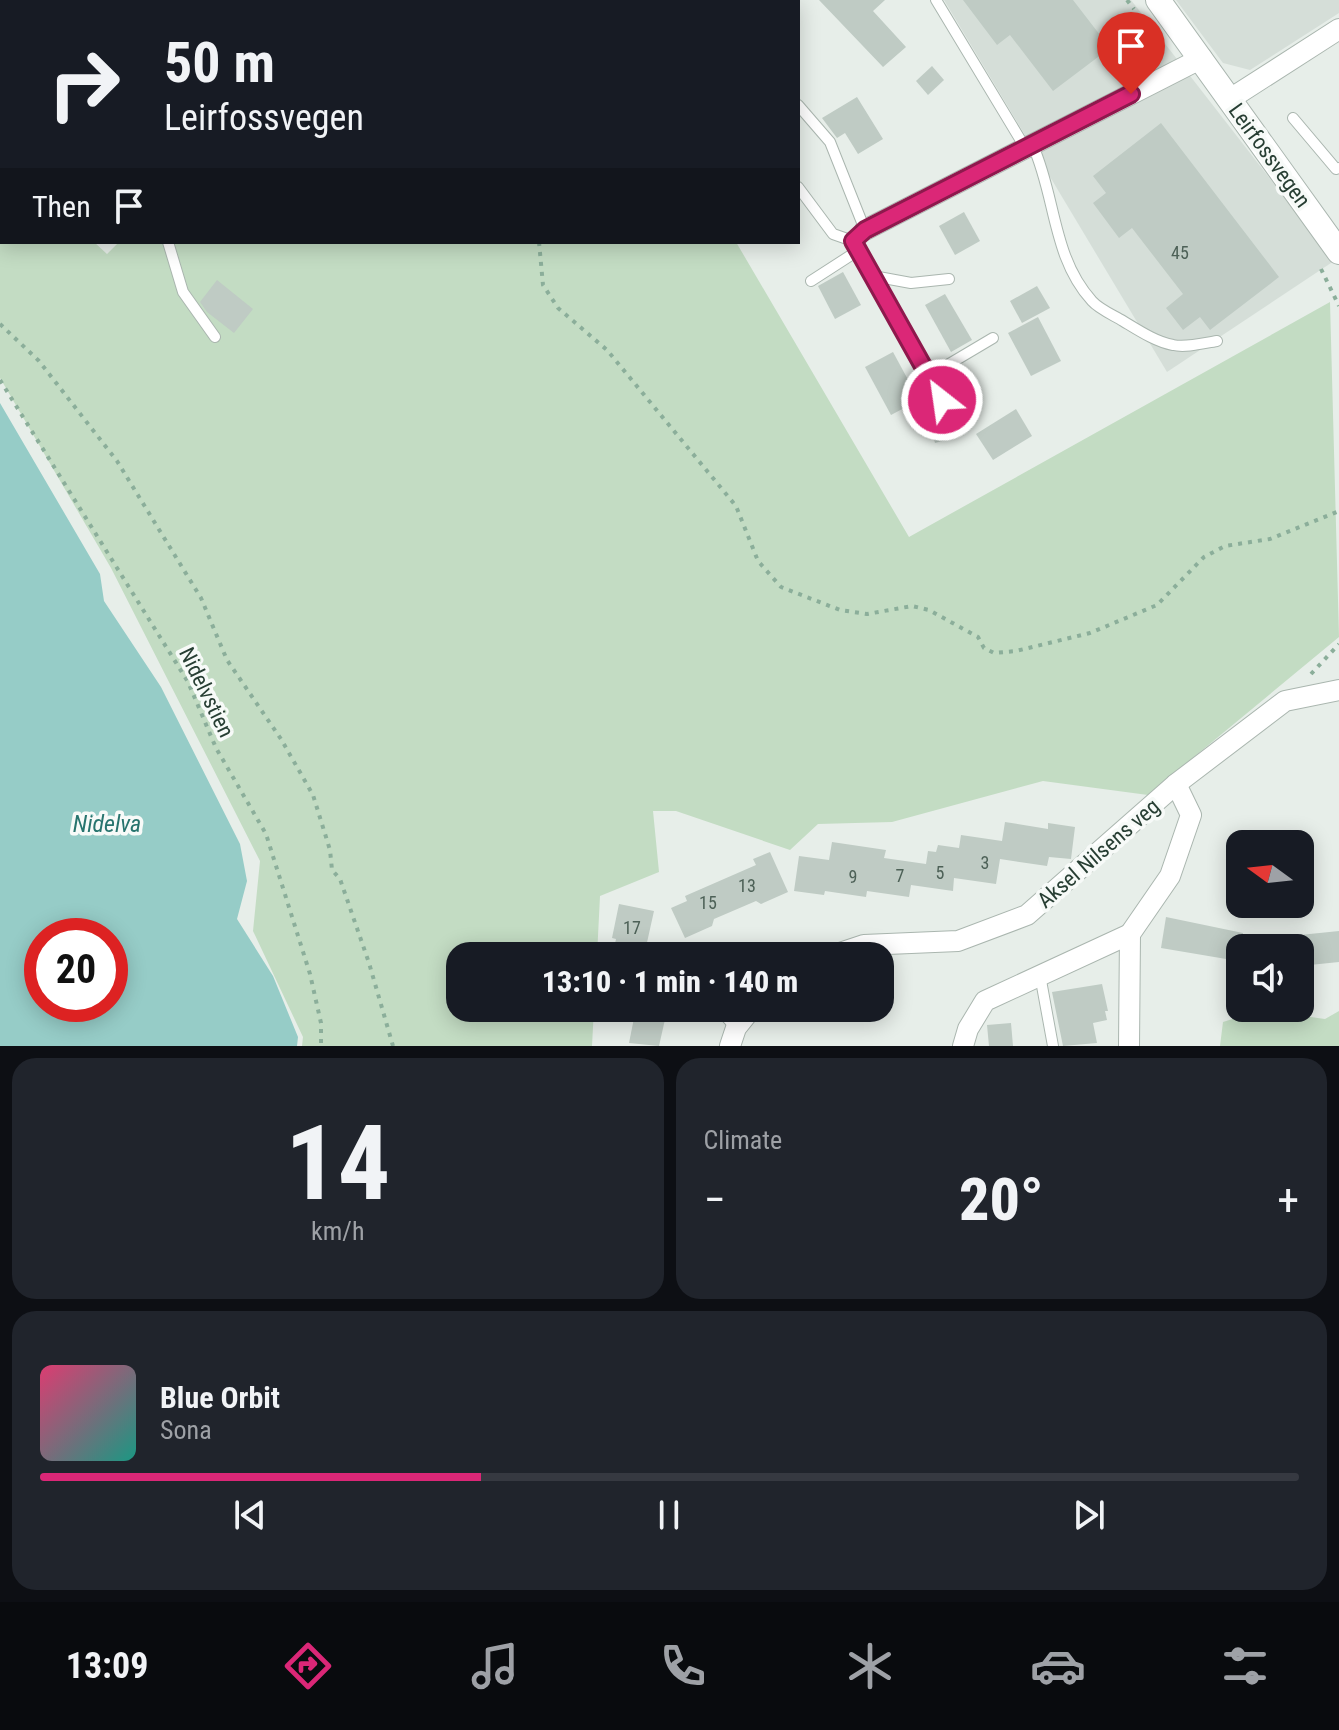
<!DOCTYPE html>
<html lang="en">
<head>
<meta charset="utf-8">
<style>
	:root { --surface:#171b24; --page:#20242c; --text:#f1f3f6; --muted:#9ea1a6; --line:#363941; --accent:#db2777 }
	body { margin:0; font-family:"Roboto Condensed",sans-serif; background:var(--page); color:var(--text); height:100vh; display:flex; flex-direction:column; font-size:30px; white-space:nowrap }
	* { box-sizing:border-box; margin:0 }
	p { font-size:26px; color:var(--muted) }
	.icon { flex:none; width:44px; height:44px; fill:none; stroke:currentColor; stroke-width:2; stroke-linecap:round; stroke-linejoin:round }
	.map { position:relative; height:1046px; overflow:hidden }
	.sheet { display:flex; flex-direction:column; gap:12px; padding:12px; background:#0d0f14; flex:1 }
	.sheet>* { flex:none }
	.hud { position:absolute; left:0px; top:0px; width:800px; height:244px; box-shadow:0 4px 20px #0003; background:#171b24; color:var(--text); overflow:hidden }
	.needle { width:52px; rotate:285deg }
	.controls { position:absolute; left:1226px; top:830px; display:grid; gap:16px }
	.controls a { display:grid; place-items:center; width:88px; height:88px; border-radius:16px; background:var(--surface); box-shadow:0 4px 20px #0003; font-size:40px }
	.speed { position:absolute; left:24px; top:918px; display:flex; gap:16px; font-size:40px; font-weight:700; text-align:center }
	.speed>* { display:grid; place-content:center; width:104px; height:104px; border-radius:50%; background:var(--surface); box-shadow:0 4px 20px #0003; line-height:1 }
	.speed .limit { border:12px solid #d22; background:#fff; color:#111 }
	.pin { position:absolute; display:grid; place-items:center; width:68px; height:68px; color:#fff; margin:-82px -34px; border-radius:50% 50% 50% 0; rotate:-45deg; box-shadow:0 0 8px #0007 }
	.pin .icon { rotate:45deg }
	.me { position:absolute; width:88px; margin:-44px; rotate:330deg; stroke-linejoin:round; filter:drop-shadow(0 0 6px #0008) }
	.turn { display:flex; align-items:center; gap:28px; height:168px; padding:0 32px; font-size:36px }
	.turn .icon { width:104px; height:104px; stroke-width:2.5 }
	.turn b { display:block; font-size:56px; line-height:68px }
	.then { display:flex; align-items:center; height:76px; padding:0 32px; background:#0003; gap:16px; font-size:30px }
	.big { font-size:60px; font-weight:800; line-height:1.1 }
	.sheet .widget { flex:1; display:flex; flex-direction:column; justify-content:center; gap:12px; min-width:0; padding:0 28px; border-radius:24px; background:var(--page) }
	.sheet .dial { align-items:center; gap:0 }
	.dial b { font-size:104px; line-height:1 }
	.song { display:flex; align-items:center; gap:24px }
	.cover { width:96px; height:96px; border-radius:12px; background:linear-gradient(135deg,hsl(340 70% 55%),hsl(170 70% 35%)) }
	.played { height:8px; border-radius:4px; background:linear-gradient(90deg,var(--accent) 35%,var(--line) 35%) }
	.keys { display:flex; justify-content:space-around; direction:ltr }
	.heat { display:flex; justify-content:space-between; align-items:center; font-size:44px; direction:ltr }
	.sheet .tiles { flex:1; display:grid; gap:12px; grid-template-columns:1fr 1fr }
	.widget:last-child { grid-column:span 2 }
	.trip { position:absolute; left:446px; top:942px; width:448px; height:80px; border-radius:24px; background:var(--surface); box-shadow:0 4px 20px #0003; font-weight:800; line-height:80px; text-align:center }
	.tab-bar { display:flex; height:128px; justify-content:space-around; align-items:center; background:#090b0e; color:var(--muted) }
	.tab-bar .icon { width:56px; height:56px }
	.tab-bar .on { color:var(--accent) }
	.tab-bar b { font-size:36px; color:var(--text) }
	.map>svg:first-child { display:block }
</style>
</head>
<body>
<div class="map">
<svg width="1339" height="1046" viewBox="0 0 1339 1046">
	<rect width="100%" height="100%" fill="#e7eee9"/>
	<g fill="#d5ded8">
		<polygon points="0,0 365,0 2,2 2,146"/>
		<polygon points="944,0 1131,0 1334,261 1167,372"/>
		<polygon points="1176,0 1339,0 1339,13 1250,70 1223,63"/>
	</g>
	<g fill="#c3dcc3">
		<polygon points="0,156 2,242 94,242 107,254 119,242 736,242 909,537 1330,302 1339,637 1148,795 1043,781 892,822 818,824 790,850 676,811 653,811 659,872 600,896 597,956 460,956 460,1008 594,1008 592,1046 302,1046 303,1037 253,931 260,861 111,568 0,378"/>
		<polygon points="1261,1010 1325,1019 1339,1011 1339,1046 1220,1046 1223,1022"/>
	</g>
	<path fill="#96ccc7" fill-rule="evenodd" d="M0 403 100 574 104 601 161 687 240 844 247 881 237 919 273 976 298 1037 297 1046H0ZM42 936H110V1004H42Z"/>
	<g fill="#bfcbc4">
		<polygon points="819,0 885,0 873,11 906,47 883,67"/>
		<polygon points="963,0 1073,0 1110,48 1053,91 1010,35 997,45"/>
		<polygon points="932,66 944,80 928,95 916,81"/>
		<polygon points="857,97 883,139 858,154 845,133 837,138 822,118"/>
		<polygon points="1161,123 1279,277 1210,330 1200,317 1183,330 1166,308 1183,294 1132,228 1119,238 1093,203 1106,193 1093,176"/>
		<polygon points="964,212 980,241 955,255 939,226"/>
		<polygon points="843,272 861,305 835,319 818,286"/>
		<polygon points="217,280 253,309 234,333 207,312 200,302"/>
		<polygon points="1037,286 1050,308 1022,323 1010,301"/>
		<polygon points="945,294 972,340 951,352 925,305"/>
		<polygon points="1038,317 1061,361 1031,376 1008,333"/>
		<polygon points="893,352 919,400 891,415 865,367"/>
		<polygon points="957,406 964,435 935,443 927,414"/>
		<polygon points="1016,409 1032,436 993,460 976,434"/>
		<polygon points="1005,822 1048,829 1048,823 1075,827 1071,859 1049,857 1047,866 1000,859 996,884 954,878 953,891 911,885 909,897 867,891 866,897 825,891 824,895 794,891 799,856 829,860 832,842 886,850 884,858 926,864 928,851 936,852 938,845 959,848 961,835 1002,841"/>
		<polygon points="770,852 788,892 761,904 756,901 714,919 712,926 685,938 671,908 687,901 685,896 756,865 753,859"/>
		<polygon points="619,904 654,911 644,956 613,953 616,939 612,938"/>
		<polygon points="1166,917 1243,933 1238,961 1161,948"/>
		<polygon points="1339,931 1339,962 1300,966 1300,935"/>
		<polygon points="1102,984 1108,1011 1105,1011 1107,1020 1093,1023 1097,1043 1063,1046 1052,992"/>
		<polygon points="636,1008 666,1015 659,1046 629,1043"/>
		<polygon points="1011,1023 1013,1046 989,1046 987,1025"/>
	</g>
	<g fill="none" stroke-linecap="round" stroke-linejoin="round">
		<g stroke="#aab6af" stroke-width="12">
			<g id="service">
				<polyline points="10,0 11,2"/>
				<polyline points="936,0 1026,149"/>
				<polyline points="236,2 238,0"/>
				<polyline points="356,2 358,0"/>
				<polyline points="798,105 830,142 865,230 853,241 942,400"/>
				<polyline points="1293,118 1336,169 1339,168"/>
				<path d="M1033 146C1056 197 1052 257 1092 301 1099 309 1113 315 1123 321 1138 330 1156 342 1173 345 1186 348 1204 343 1217 341"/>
				<polyline points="798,187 833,234 853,241"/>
				<polyline points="168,242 183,292 215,337"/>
				<polyline points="873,276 911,283 949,279"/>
				<polyline points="811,281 859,250"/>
				<polyline points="929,376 993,338"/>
				<polyline points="1040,975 1053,1046"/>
				<polyline points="718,1008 736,1028"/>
			</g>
		</g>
		<g stroke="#aab6af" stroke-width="22">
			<g id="minor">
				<polyline points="1230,99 1339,29"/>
				<polyline points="865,230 1202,58"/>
				<polyline points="831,956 864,945 958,941 1027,915 1176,784 1285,701 1339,690"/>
				<polyline points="730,1046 736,1028 752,1008"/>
				<polyline points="963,1046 968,1029 985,1001 1130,934"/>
				<polyline points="1129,1046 1130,934 1170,876 1191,815 1176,784"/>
			</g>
		</g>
		<g stroke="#aab6af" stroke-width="26">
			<polyline id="tertiary" points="1158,0 1339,252"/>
		</g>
		<g stroke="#8bae9a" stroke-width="4" stroke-dasharray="4 6" stroke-linecap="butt">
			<polyline points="572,0 573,2"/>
			<polyline points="1127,0 1134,9"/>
			<polyline points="539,242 543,285 558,308 607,350 736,506 758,561 781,587 840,610 867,614 912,606 929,610 978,637 984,648 994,653 1016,651 1090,633 1157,605 1204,557 1225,546 1270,539 1339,511"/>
			<polyline points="1321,269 1339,306"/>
			<polyline points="0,324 39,361 117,461 201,598 227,660 281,739 313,795 330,850 332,870 340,879 369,963 393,1046"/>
			<polyline points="0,380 188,682 216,748 266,834 310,974 321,1023 321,1046"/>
			<polyline points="1311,674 1339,644"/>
		</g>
		<use href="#service" stroke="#fff" stroke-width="10"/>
		<use href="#minor" stroke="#fff" stroke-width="20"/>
		<use href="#tertiary" stroke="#fff" stroke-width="24"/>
	</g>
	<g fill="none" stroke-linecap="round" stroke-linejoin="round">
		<g stroke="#8e194d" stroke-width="20">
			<polyline id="route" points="942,400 853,241 865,230 1131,94"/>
		</g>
		<use href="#route" stroke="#db2777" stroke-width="14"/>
	</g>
	<g text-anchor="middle" stroke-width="7" stroke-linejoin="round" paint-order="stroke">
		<g font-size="18" fill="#4d6157">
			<text x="1180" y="259">45</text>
			<text x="985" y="869">3</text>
			<text x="940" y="879">5</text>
			<text x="900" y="882">7</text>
			<text x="853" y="883">9</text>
			<text x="747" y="892">13</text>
			<text x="708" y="909">15</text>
			<text x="632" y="934">17</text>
		</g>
		<g font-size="22" fill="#273e33" stroke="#f7faf8">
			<text transform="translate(1270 155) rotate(54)" y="8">Leirfossvegen</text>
			<text transform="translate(207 692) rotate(64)" y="8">Nidelvstien</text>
			<text transform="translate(1098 853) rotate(-41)" y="8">Aksel Nilsens veg</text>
		</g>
		<g font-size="24" font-style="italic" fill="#27746e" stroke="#f7faf8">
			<text x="107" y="832">Nidelva</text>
		</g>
	</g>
</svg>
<div class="controls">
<a><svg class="needle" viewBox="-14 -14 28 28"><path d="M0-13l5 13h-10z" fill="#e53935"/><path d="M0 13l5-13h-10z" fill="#9ea1a6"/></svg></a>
<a><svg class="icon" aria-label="sound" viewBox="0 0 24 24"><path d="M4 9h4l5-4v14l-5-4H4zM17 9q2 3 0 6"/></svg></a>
</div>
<div class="speed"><div class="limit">20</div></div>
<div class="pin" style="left:1131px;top:94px;background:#d93025"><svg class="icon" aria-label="arrive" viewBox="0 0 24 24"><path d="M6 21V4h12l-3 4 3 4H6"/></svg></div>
<svg class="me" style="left:942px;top:400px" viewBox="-20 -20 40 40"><circle r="17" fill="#db2777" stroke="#fff" stroke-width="3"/><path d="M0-11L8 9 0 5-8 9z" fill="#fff"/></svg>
<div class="trip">13:10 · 1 min · 140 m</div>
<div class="hud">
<div class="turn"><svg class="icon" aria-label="right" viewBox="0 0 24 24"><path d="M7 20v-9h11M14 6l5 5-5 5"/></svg><div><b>50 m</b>Leirfossvegen</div></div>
<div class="then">Then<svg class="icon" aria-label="arrive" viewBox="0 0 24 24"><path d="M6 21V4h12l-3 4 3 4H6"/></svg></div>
</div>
</div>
<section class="sheet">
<div class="tiles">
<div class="widget dial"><b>14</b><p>km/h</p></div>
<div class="widget"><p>Climate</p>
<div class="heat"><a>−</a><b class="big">20°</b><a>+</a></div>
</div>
<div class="widget">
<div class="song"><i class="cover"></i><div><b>Blue Orbit</b><p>Sona</p></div></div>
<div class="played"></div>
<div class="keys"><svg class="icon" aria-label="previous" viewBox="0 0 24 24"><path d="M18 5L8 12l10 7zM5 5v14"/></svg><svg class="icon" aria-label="pause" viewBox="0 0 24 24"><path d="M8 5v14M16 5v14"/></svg><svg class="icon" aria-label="next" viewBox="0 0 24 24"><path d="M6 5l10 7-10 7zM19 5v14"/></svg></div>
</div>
</div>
</section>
<nav class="tab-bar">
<b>13:09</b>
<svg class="icon on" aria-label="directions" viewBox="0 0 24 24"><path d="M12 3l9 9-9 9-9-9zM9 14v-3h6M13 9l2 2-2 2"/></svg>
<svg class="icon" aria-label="music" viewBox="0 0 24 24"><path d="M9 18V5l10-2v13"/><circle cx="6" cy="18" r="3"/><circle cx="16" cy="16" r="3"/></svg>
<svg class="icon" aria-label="phone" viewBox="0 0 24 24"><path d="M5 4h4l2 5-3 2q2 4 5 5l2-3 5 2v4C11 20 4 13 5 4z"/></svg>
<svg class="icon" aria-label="climate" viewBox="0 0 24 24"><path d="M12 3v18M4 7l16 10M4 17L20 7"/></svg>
<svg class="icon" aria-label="car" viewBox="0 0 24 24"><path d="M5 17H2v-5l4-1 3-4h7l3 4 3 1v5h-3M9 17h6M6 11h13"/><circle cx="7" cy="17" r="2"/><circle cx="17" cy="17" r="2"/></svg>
<svg class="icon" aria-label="filters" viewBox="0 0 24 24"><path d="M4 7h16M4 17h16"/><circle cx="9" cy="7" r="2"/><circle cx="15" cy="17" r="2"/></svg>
</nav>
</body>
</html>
